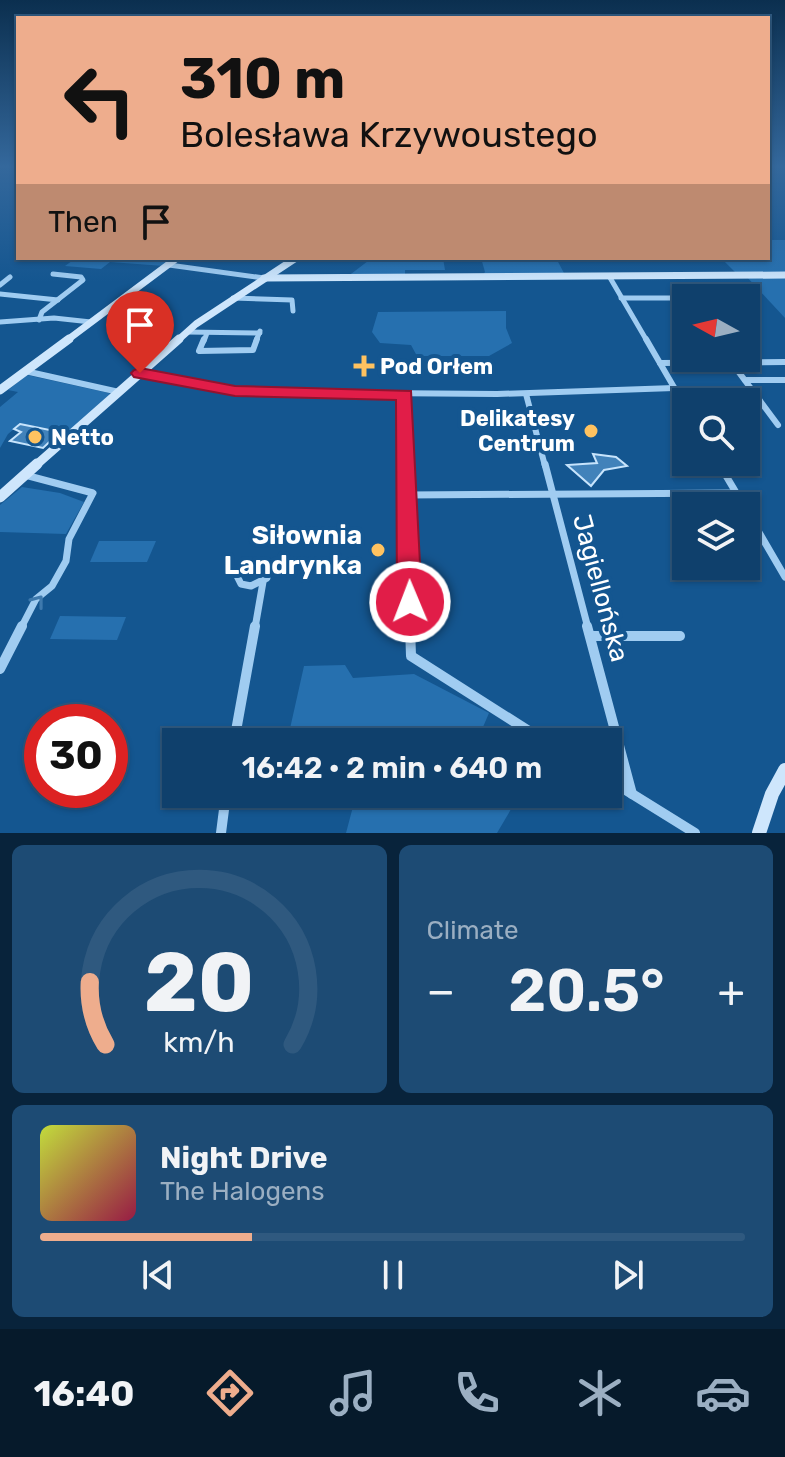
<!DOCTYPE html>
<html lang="en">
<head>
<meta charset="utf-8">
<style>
	:root { --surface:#0f406c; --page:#1d4b74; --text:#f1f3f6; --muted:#9bafc2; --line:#2f597f; --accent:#eead8d }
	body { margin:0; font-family:Rubik,sans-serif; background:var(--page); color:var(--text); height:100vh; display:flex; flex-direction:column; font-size:30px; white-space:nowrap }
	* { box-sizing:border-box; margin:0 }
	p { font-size:26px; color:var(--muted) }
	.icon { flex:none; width:44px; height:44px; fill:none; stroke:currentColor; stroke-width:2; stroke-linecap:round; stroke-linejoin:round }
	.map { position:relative; height:833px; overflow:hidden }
	.details { display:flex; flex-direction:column; gap:12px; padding:12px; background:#08233b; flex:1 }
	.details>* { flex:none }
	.hud { position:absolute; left:16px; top:16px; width:754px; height:244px; border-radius:0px; box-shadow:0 2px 6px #0004,0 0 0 2px var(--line); background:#eead8d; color:#111; overflow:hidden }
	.needle { width:52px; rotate:278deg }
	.tools { position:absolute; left:672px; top:284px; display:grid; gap:16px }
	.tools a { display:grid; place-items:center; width:88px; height:88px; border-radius:0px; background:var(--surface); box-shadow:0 2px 6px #0004,0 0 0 2px var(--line); font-size:40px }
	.speed { position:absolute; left:24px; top:704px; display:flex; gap:16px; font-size:40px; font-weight:700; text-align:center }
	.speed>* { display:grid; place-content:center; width:104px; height:104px; border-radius:50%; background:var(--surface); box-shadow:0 2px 6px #0004,0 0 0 2px var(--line); line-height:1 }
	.speed .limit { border:12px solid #d22; background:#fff; color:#111 }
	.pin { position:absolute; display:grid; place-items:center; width:68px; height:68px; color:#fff; margin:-82px -34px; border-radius:50% 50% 50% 0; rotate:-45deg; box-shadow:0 0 8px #0007 }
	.pin .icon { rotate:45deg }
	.me { position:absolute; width:88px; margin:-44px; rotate:359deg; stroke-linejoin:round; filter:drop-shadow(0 0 6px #0008) }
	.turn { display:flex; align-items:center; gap:28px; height:168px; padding:0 32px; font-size:36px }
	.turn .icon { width:104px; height:104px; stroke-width:2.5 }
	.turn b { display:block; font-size:56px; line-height:68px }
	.then { display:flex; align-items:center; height:76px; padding:0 32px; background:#0003; gap:16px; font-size:30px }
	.big { font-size:60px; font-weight:600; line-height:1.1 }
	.details .card { flex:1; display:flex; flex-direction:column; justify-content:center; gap:12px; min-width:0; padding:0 28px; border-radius:12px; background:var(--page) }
	.details .dial { align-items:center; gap:0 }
	.dial svg { height:208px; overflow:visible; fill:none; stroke:var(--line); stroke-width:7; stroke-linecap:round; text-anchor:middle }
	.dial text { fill:var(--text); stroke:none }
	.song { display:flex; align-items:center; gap:24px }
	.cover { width:96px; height:96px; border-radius:12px; background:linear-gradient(135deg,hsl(70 70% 55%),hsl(340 70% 35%)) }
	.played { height:8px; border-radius:4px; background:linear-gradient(90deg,var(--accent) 30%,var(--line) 30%) }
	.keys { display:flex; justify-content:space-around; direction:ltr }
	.heat { display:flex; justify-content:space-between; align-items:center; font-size:44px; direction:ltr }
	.details .tiles { flex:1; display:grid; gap:12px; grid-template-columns:1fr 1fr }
	.card:last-child { grid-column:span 2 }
	.trip { position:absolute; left:162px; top:728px; width:460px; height:80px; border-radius:0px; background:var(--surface); box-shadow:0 2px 6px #0004,0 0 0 2px var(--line); font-weight:600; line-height:80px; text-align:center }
	.tabs { display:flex; height:128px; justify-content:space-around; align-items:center; background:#061a2b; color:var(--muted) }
	.tabs .icon { width:56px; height:56px }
	.tabs .on { color:var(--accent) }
	.tabs b { font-size:36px; color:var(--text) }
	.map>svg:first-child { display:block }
</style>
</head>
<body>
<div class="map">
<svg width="785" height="833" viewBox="0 0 785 833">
	<rect width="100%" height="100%" fill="#145690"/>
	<g fill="#2670af">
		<polygon points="768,240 785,240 785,273 736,273 721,258 768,258"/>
		<polygon points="76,258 173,259 164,266 110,262 101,269 65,266"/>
		<polygon points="372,258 443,258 445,270 405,270 405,276 347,277"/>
		<polygon points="481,258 556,258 565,275 482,276 485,272"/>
		<polygon points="746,276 785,276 785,318"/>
		<polygon points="506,311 506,328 512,343 489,356 417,356 411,345 380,343 372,332 378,312"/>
		<polygon points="27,375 109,393 110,394 70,432 20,424 8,434 0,448 0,407 18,392 8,390"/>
		<polygon points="22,487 60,493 84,502 66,534 0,532 0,505"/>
		<polygon points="99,541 156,541 147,562 90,562"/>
		<polygon points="60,616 126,617 117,640 50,639"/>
		<polygon points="345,665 353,678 414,674 489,713 480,734 481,742 287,742 304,666"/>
		<polygon points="331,794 520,794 497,833 346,833 355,799"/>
	</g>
	<g fill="#4182ba" stroke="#c7e4fc" stroke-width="2">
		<polygon points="20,424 60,432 43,448 10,441 21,432 14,429"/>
		<polygon points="593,454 616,457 627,466 604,470 591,486 567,465 597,463"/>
	</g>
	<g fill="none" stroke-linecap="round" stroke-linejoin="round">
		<g stroke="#a0ccf1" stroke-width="5">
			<polyline points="169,265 264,278"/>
			<polyline points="609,276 647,341"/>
			<polyline points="0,285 10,277"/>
			<polyline points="0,294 58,300"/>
			<polyline points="233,298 292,300 293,311"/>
			<polyline points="621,298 719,298"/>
			<polyline points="39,320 42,312 83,280 81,277 53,274"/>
			<polyline points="0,322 54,318 91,322"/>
			<polyline points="187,332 260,333"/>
			<polyline points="204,341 207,333"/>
			<polyline points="256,341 260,331"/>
		</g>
		<g stroke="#a0ccf1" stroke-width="6">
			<polyline points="204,339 199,351 253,350 257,339"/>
			<polyline points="646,339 686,408"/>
			<polyline points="660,363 785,362"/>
			<polyline points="732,363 778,425"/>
			<polyline points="25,371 119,392"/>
			<polyline points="140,373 246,392 497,394 674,388"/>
			<polyline points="745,380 785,380"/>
			<polyline points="526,394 545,466"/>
			<polyline points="405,395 407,466"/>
			<polyline points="718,462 721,466"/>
		</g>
		<g stroke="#a0ccf1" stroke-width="7">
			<polyline points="407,464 410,628"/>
			<polyline points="545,464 588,628"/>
			<polyline points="719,464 744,506"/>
			<polyline points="407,495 736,493"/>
			<polyline points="746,510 785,577"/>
			<polygon points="259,562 267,567 267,578 251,586 241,584 237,576 241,568"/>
			<polyline points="21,628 36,599 52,586 66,561 69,539 93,493 25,475"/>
			<polyline points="255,628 263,582"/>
		</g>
		<g stroke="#a0ccf1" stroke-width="10">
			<polyline points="410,626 411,656 546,742"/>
			<polyline points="587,626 632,794"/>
			<polyline points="591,636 680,636"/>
			<polyline points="0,669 22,626"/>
			<polyline points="234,742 255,626"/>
			<polyline points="608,779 695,833"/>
			<polyline points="221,833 226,794"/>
		</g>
		<g stroke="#cee6fc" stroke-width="7">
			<polyline points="264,278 785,275"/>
			<polyline points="66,341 177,258"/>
			<polyline points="177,341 196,324 296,258"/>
		</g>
		<g stroke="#cee6fc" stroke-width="9">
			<polyline points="0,390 69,339"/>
			<polyline points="35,466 179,339"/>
		</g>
		<polyline stroke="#cee6fc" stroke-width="11" points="0,497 37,464"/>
		<polyline stroke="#cee6fc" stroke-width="14" points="759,833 772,794 785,770"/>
	</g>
	<defs><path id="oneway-chevron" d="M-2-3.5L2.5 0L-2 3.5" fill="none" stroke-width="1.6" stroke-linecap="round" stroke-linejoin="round" transform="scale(2)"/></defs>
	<use stroke="#3e79ad" href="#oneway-chevron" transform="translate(38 601) rotate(-52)"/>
	<linearGradient id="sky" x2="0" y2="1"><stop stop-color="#0b2f4f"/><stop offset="0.59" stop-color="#34689c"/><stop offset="1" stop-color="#34689c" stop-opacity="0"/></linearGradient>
	<rect width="785" height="282" fill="url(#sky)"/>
	<polygon fill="#e11d48" stroke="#92132f" stroke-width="2" points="140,368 235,386 411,391 422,602 418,609 410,612 401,609 397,602 396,400 235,396 134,377 131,373 134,370"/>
	<g fill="#ffc260" stroke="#145690" stroke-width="3">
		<path d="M360 354h8v8h8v8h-8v8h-8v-8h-8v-8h8z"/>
		<circle cx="591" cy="431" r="8"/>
		<circle cx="35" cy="437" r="8"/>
		<circle cx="378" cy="550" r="8"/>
	</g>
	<g text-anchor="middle" stroke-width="8" stroke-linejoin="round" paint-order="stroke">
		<g font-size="22" font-weight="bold" fill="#fff" stroke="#145690" text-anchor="start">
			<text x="380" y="374">Pod Orłem</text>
			<text x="575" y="426" text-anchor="end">Delikatesy<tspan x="575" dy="25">Centrum</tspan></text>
			<text x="51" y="445">Netto</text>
		</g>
		<g font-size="26" font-weight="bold" fill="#fff" stroke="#145690" text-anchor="end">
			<text x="362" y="544">Siłownia<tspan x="362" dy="30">Landrynka</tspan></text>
		</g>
		<g font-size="26" fill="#fff" stroke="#145690">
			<text transform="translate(601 588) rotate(75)" y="9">Jagiellońska</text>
		</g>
	</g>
</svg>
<div class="tools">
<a><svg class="needle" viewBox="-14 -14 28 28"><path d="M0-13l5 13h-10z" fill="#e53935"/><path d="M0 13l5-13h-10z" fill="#9bafc2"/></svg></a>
<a><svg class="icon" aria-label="search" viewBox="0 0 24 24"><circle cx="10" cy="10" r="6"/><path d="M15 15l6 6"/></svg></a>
<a><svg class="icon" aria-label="layers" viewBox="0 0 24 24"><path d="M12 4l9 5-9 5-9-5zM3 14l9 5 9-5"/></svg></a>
</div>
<div class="speed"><div class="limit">30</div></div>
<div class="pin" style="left:140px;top:373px;background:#d93025"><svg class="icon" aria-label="arrive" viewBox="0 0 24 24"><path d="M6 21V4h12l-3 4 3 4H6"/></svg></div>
<svg class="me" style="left:410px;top:602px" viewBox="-20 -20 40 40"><circle r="17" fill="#e11d48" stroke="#fff" stroke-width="3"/><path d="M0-11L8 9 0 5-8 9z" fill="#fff"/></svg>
<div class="trip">16:42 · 2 min · 640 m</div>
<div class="hud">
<div class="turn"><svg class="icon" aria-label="left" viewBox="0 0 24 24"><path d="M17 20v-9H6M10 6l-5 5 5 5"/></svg><div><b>310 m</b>Bolesława Krzywoustego</div></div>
<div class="then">Then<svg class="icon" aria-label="arrive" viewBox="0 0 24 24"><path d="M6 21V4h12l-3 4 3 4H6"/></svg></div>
</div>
</div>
<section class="details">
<div class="tiles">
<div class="card dial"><svg viewBox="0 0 100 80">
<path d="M14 69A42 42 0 1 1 86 69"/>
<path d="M14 69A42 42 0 0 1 8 45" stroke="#eead8d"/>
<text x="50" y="56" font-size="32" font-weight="700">20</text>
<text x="50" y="72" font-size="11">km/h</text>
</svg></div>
<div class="card"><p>Climate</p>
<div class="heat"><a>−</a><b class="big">20.5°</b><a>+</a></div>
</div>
<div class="card">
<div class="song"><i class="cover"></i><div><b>Night Drive</b><p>The Halogens</p></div></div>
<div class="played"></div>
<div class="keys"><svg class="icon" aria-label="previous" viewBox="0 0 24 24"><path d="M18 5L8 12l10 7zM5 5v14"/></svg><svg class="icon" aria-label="pause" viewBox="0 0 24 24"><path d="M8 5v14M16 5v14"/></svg><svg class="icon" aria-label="next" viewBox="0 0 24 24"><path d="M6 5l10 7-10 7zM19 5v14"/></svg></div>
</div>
</div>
</section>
<nav class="tabs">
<b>16:40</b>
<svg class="icon on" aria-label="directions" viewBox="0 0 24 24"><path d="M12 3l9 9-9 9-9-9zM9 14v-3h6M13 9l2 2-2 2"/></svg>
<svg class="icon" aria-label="music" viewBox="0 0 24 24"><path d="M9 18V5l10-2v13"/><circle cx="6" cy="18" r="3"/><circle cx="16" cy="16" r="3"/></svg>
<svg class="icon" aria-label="phone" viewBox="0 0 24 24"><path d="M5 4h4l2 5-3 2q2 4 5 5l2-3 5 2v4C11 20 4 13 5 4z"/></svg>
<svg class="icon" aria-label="climate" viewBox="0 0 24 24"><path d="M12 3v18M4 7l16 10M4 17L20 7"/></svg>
<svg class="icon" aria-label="car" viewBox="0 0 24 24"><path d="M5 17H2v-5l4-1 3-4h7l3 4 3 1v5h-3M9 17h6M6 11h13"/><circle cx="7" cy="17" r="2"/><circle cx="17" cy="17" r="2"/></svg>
</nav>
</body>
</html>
